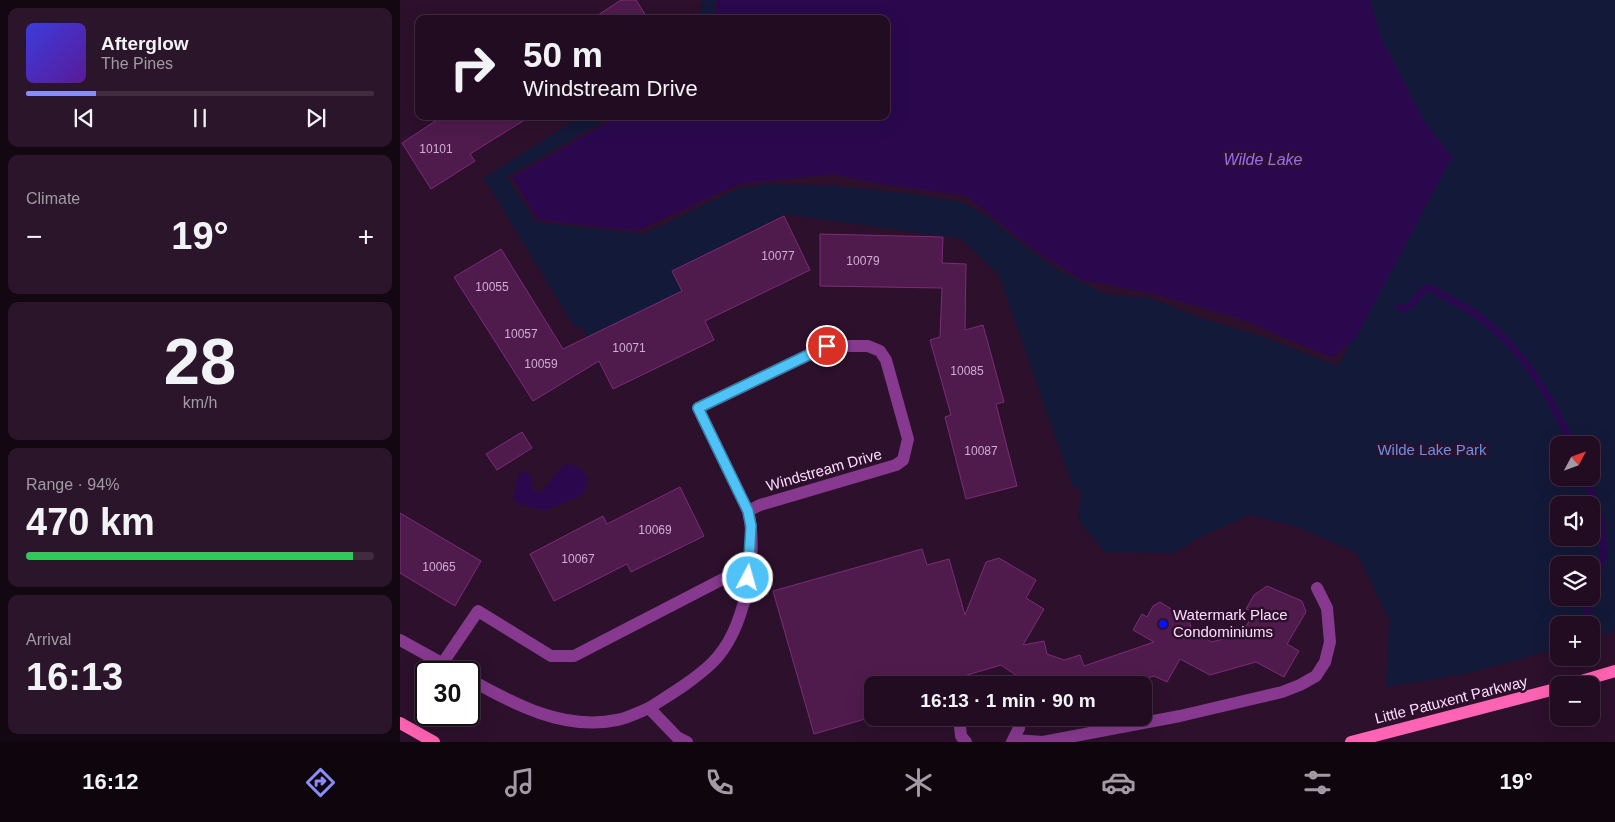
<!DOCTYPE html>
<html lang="en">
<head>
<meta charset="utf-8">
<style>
	:root { --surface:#220c21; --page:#2a152a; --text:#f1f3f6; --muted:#a29ba5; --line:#3f2c3f; --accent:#888dfa }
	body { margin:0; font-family:Helvetica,sans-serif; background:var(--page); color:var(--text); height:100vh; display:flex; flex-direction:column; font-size:19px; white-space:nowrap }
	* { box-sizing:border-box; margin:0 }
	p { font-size:16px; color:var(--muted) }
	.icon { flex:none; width:28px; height:28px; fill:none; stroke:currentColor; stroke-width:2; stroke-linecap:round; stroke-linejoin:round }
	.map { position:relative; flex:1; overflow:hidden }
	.sheet { display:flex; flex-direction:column; gap:8px; padding:8px; background:#130712; width:400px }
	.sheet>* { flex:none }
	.top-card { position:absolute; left:15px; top:15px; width:475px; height:105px; border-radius:10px; box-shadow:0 5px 20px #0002,0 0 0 1px var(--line); background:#220c21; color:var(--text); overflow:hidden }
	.needle { width:32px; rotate:49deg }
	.controls { position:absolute; left:1150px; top:436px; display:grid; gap:10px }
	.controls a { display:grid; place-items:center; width:50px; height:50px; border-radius:10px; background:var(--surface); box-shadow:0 5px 20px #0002,0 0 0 1px var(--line); font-size:25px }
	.speed { position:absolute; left:15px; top:661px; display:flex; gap:10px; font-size:25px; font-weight:700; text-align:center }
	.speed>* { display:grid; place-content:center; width:65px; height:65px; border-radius:50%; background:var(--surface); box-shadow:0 5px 20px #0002,0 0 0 1px var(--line); line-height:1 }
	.speed .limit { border:2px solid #111; border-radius:8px; background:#fff; color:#111 }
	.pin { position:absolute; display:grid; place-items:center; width:42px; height:42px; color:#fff; margin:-21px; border:2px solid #fff; border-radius:50%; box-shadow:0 1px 5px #0007 }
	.me { position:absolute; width:55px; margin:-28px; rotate:6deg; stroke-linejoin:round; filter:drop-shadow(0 0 4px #0008) }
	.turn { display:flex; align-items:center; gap:18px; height:105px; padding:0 25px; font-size:22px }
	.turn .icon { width:65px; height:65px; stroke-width:2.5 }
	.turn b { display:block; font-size:35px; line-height:42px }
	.big { font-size:38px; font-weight:600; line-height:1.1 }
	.sheet .card { flex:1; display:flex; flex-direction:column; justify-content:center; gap:8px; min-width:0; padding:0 18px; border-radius:10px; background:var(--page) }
	.sheet .dial { align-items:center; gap:0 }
	.dial b { font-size:65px; line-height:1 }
	.song { display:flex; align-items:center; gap:15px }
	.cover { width:60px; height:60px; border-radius:8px; background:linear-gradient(135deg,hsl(240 70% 55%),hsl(270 70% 35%)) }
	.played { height:5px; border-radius:2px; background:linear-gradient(90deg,var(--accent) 20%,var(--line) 20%) }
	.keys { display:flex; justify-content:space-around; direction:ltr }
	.heat { display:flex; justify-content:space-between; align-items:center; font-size:28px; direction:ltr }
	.charge { height:8px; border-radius:4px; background:linear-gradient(90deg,#34c759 94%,var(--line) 0) }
	.trip { position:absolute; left:464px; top:676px; width:288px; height:50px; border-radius:10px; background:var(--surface); box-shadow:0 5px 20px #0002,0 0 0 1px var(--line); font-weight:600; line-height:50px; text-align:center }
	.dock { display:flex; height:80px; justify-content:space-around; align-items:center; background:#0e050d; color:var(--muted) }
	.dock .icon { width:35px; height:35px }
	.dock .current { color:var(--accent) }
	.dock b { font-size:22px; color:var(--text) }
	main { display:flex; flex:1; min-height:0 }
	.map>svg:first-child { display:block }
</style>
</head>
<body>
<main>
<section class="sheet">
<div class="card">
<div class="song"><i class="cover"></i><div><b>Afterglow</b><p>The Pines</p></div></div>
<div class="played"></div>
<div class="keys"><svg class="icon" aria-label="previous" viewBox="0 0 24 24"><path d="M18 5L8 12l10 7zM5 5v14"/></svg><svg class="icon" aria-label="pause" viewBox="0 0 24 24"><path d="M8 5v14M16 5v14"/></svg><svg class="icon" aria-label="next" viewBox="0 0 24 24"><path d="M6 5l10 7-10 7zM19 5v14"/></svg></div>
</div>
<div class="card"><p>Climate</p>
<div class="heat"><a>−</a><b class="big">19°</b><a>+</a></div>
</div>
<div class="card dial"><b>28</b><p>km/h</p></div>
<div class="card"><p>Range · 94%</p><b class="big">470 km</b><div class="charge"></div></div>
<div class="card"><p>Arrival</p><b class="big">16:13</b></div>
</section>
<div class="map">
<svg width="1215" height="742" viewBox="0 0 1215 742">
	<rect width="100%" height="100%" fill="#2d102c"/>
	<g fill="#131938" fill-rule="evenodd">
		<polygon points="302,0 316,0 312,19 299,19"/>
		<path d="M969 0H1215V631L1191 638V625H1159V648L1070 673 986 687 989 620 957 553 898 527 850 515 800 537 774 553 705 552 679 521 681 491 672 485 599 275 562 239 385 214 272 271 282 291 188 337 182 326 175 328 84 178 181 116H213L107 177 136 222 243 234 339 188 365 184 436 186 513 194 562 202 587 216 635 254 664 273 705 294 750 298 799 317 870 339 938 366 1052 157 1024 121 981 38ZM1159 445H1191V478H1159ZM1159 505H1191V538H1159ZM1159 565H1191V598H1159Z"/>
	</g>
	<g fill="#2b084e">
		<polygon points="318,0 970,0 981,38 1024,121 1052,157 956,338 933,358 838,318 750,293 682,280 637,252 566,196 475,183 434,174 339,184 237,231 138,220 112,177 219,116 486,116 486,19 315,19"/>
		<path d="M167 464C178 466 183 469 188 478L187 487 181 496 145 511 118 504 113 498 118 475 124 471 131 475 133 491 141 493 159 470Z"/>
	</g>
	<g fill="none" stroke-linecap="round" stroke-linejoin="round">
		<g stroke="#2b084e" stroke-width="7">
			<path d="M999 307 1005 309C1016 303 1018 293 1028 287 1045 297 1065 306 1081 318 1124 352 1151 396 1172 445"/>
			<polyline points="1186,478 1201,519 1204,552 1191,596"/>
			<polyline points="1183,625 1191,598"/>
		</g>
	</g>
	<g fill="#4f1b4c" stroke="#7c2c77">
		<polygon points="221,0 236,0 248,19 192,19"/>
		<polygon points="43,116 131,116 70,154 75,161 31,189 2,143"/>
		<polygon points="384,216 410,270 305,321 314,340 213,389 199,361 133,401 54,277 101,249 163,349 282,291 272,271"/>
		<polygon points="420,234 543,237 542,263 566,264 565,330 583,325 604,402 596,404 617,486 566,499 545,417 551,415 530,340 540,337 542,288 420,286"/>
		<polygon points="122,432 132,448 97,470 86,454"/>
		<polygon points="280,487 304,536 231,572 227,564 154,601 130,554 203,516 207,524"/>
		<polygon points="0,513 81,561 55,606 0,573"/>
		<polygon points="522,549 527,565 549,559 565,615 586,562 599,558 636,580 626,598 644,609 623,645 644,641 647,654 664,660 680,655 684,666 754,642 733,630 742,614 747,617 753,606 760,602 789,620 791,628 811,642 841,635 854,613 846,609 854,595 867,586 902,601 906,612 887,644 899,651 884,677 856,662 810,675 780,659 767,682 754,676 722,685 652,685 644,681 630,685 601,665 533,685 472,685 472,717 414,734 373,591"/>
	</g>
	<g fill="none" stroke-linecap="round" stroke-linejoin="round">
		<g stroke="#86398e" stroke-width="12">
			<polyline points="0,640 58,672"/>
			<polyline points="42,664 78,611 151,656 174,656 350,565"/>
			<path d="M69 679C114 704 163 731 217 720 228 718 239 712 249 708L277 737 287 742"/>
			<path d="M249 708C271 694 293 681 312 663 345 631 359 555 348 511L360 505 496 465 503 460 508 439 486 360 480 351 468 346H427L298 408 348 511"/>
			<polyline points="559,718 561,736 566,742"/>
			<polyline points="615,740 643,742 780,716 882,692 900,685 916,676 925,662 930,642 927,608 917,588"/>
			<polyline points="612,742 619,728 619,718"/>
		</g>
		<g stroke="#ff63b3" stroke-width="12">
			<polyline points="1168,685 1215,671"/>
			<polyline points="0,723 34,742"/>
			<polyline points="951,742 1159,688"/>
		</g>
	</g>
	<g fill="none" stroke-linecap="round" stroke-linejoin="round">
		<g stroke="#337fa1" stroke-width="12">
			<polyline id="route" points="348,578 351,526 348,511 298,408 427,346"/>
		</g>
		<use href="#route" stroke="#4fc3f7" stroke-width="9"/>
	</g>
	<circle fill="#0811ff" stroke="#2d102c" stroke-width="2" cx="763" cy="624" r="5"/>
	<g text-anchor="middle" stroke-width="5" stroke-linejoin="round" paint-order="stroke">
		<g font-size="12" fill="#d2acd2">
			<text x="36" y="153">10101</text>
			<text x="378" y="260">10077</text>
			<text x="463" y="265">10079</text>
			<text x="92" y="291">10055</text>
			<text x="121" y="338">10057</text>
			<text x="229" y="352">10071</text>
			<text x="141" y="368">10059</text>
			<text x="567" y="375">10085</text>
			<text x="581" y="455">10087</text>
			<text x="255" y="534">10069</text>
			<text x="178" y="563">10067</text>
			<text x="39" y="571">10065</text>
		</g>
		<g font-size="15" fill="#6094e7" stroke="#2d102c">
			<text x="1032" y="455">Wilde Lake Park</text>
		</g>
		<g font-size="15" fill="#fedcff" stroke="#2d102c">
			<text transform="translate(424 470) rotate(-16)" y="5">Windstream Drive</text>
			<text transform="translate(1051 700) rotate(-14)" y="5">Little Patuxent Parkway</text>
		</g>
		<g font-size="15" fill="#fedcff" stroke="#2d102c" text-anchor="start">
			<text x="773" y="620">Watermark Place<tspan x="773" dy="17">Condominiums</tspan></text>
		</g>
		<g font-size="16" font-style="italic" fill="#9b6aff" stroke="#2d102c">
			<text x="863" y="165">Wilde Lake</text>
		</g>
	</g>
</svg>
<div class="controls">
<a><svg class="needle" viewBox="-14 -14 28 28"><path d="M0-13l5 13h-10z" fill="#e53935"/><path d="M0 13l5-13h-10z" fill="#a29ba5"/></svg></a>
<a><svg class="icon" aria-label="sound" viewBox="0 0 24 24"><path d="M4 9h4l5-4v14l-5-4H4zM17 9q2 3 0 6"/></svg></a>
<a><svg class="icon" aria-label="layers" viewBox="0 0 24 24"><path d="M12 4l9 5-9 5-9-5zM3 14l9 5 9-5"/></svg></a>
<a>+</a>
<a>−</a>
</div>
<div class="speed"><div class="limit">30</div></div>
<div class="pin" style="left:427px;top:346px;background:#d93025"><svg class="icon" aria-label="arrive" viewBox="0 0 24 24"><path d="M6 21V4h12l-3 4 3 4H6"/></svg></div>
<svg class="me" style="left:348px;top:578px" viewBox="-20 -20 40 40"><circle r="17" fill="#4fc3f7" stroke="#fff" stroke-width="3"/><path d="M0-11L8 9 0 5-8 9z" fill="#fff"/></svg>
<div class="trip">16:13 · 1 min · 90 m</div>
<div class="top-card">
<div class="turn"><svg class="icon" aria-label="right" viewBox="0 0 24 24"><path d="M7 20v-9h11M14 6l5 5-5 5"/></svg><div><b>50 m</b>Windstream Drive</div></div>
</div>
</div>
</main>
<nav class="dock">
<b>16:12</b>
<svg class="icon current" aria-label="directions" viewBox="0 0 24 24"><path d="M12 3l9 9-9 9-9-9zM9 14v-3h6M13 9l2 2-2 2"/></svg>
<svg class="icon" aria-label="music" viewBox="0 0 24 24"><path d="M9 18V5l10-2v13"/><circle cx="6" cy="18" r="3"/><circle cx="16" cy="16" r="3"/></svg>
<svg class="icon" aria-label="phone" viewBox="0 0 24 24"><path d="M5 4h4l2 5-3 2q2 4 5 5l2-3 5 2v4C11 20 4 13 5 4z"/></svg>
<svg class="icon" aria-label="climate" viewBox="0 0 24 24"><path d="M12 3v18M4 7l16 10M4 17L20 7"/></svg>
<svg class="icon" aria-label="car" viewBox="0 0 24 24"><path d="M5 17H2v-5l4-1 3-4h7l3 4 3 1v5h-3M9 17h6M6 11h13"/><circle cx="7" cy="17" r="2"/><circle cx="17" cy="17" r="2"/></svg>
<svg class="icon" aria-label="filters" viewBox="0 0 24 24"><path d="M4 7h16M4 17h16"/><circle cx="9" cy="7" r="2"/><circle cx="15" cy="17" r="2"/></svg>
<b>19°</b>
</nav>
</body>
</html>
